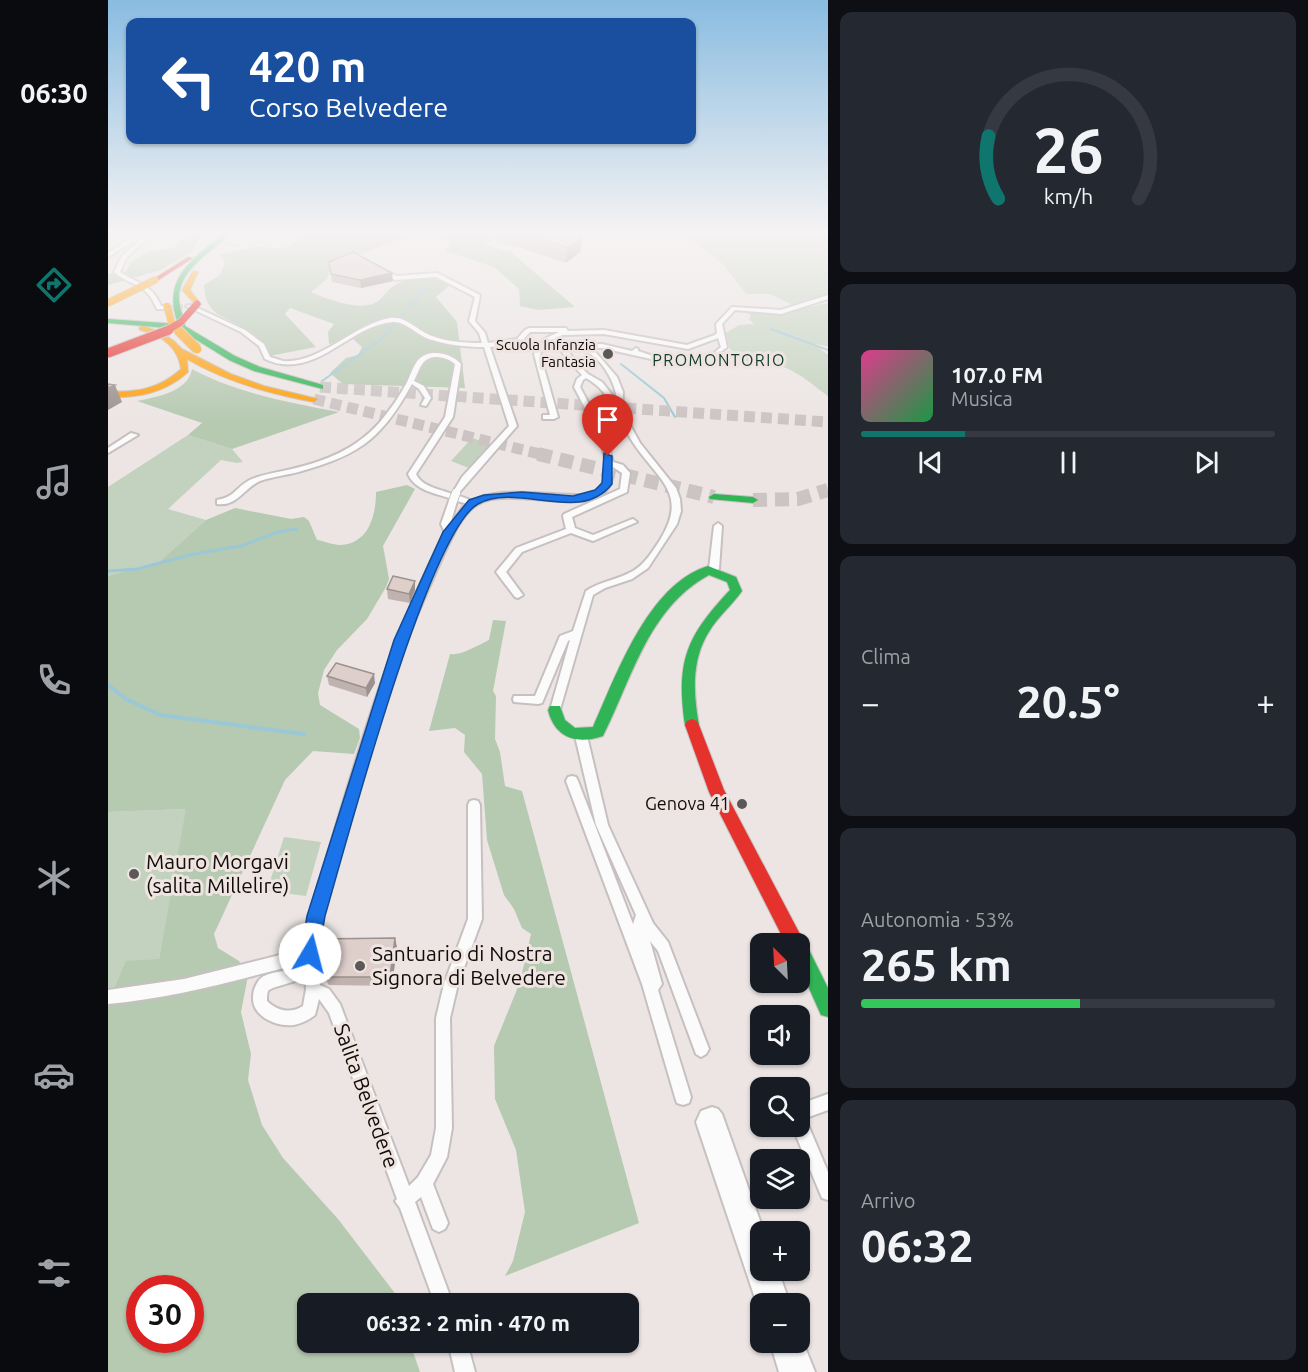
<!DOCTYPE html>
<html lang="it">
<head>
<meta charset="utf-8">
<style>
	:root { --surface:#171b24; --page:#242831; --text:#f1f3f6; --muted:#9ea1a6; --line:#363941; --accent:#0f766e }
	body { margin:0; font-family:Ubuntu,sans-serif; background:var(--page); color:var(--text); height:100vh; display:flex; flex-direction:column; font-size:22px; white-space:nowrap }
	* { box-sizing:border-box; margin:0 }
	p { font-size:20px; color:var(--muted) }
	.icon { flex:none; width:33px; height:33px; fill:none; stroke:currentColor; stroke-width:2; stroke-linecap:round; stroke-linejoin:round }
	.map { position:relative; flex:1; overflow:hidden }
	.side { display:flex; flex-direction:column; gap:12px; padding:12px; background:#0d0f14; width:480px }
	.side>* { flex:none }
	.hud { position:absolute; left:18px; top:18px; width:570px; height:126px; border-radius:12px; box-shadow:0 2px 4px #0004; background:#1a4fa0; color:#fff; overflow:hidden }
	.needle { width:39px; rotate:336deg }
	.controls { position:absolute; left:642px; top:933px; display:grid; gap:12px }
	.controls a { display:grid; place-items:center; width:60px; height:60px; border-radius:12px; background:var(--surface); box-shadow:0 2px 4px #0004; font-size:30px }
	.speed { position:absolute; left:18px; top:1275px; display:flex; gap:12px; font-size:30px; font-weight:700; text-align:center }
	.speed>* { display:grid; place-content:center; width:78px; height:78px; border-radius:50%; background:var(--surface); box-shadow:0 2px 4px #0004; line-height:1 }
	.speed .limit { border:9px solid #d22; background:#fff; color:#111 }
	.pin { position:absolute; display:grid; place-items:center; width:51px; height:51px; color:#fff; margin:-62px -26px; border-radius:50% 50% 50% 0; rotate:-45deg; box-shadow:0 0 6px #0007 }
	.pin .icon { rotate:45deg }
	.me { position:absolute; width:66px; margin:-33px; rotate:8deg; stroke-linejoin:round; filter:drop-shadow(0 0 4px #0008) }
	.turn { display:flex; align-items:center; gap:21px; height:126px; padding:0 24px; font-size:27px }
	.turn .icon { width:78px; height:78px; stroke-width:2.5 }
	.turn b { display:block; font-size:42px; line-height:51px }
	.big { font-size:45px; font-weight:600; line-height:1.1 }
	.side .card { flex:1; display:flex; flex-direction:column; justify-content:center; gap:9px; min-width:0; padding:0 21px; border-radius:12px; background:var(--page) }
	.side .dial { align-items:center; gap:0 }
	.dial svg { height:156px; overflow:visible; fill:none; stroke:var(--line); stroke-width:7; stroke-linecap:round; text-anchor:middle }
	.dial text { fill:var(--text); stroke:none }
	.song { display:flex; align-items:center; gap:18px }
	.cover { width:72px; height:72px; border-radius:9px; background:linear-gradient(135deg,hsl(330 70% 55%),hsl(140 70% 35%)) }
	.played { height:6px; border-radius:3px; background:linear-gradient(90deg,var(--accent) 25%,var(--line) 25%) }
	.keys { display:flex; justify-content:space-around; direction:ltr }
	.heat { display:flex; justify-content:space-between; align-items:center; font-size:33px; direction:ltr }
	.charge { height:9px; border-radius:4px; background:linear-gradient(90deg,#34c759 53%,var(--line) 0) }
	.trip { position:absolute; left:189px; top:1293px; width:342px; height:60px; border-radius:12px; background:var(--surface); box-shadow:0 2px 4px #0004; font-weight:600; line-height:60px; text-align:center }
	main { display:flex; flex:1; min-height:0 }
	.dock { display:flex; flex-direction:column; width:108px; justify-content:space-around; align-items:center; background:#090b0e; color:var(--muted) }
	.dock .icon { width:42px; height:42px }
	.dock .current { color:var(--accent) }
	.dock b { font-size:27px; color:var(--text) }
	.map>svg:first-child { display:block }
</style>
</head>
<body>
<main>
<nav class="dock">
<b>06:30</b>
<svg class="icon current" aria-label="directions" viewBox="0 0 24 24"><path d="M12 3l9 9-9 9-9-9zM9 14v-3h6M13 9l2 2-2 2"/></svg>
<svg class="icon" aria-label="music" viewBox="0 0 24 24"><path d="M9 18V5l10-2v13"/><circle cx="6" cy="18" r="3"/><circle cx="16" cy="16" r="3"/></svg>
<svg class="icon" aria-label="phone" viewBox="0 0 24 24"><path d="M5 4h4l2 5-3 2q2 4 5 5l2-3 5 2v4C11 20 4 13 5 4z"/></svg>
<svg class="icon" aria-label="climate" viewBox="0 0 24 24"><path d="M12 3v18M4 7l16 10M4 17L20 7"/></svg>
<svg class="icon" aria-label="car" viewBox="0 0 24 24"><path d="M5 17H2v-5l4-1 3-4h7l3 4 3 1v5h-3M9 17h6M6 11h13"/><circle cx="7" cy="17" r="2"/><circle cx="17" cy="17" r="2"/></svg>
<svg class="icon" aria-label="filters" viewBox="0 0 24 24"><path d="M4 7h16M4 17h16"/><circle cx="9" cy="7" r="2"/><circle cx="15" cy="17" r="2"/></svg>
</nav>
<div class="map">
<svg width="720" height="1372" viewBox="0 0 720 1372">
	<rect width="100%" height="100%" fill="#ece5e4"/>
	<g fill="#c3d2be">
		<polygon points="572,232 698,232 720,236 720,296 696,300 687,306 662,294 638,294 614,263"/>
		<path d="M720 303V346L706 344 720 355V396C693 376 676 359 641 363L622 349 618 333 631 325 646 324 641 319 643 315 632 310 675 313Z"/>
		<polygon points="80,435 124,449 135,462 129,463 113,460 60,509 98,520 52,561 0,576 0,487"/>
		<polygon points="364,438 386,445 361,468 343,461"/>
		<polygon points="79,809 51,959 0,1003 0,812"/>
		<polygon points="176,837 213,842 198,896 159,891"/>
	</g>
	<g fill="#b6c9b1" fill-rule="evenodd">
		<path d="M80 232H97L84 251 53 270 0 285V274L17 273C25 254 45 249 65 249Z"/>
		<path d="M198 232H399L376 245 403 252 467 307 430 310 412 306 411 289 386 267 337 251 343 241C333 239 320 235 310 236 292 238 233 259 221 271L220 278 203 292C219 299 250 311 267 303 273 300 278 292 284 287 299 277 327 273 341 286L328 297 349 322 357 388 235 384 222 373 238 358 250 355 254 347 245 339 221 344 220 332 226 324 182 308 177 314 208 347 161 356C154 348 147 336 139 330 117 315 97 317 96 285L112 275 117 262 111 255 146 247 173 248 182 246 190 236Z"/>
		<path d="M84 369C131 394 180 402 231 412L124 449 80 435 94 423 29 401C48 397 80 392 84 369Z"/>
		<path d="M299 485 307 489 275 546 281 579 278 587 259 619 229 650 216 670 210 693 212 705 251 729 252 738 246 754 205 751 177 780 106 934 110 948 131 961 140 976 133 1012 143 1054 140 1080 154 1125 175 1158 230 1219 286 1292 290 1303 200 1304V1342L302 1343 312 1372H0V1003L18 961 51 959 78 809 0 812V576L52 561 98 520 127 508 183 519 196 517 201 521 209 540C216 541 225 545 232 545 261 544 268 515 268 492ZM32 1288H82V1340H32Z"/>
		<path d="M385 620 398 621 385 691 388 696 387 739 392 752 397 786 414 791 531 1223 397 1276 405 1261 417 1212 408 1150 387 1099 386 1046 412 982 423 934 414 928 406 909 396 895 379 840 374 774 356 752 357 735 347 728 321 731 342 654C353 656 370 645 381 640Z"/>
	</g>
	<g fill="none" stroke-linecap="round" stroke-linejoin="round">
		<g stroke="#9bc8d6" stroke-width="2">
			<polyline points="119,244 130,246"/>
			<polyline points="663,329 720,350"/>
			<polyline points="513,364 556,398 567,417"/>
			<polyline points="214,381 272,340 319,287"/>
		</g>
		<polyline stroke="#9bc8d6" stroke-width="3" points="0,571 29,569 86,554 133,546 170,532 188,529"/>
		<polyline stroke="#9bc8d6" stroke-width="4" points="0,685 18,699 52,715 196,734"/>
		<polyline stroke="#cbc4c3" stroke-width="5" stroke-dasharray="5 3" stroke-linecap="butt" points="62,308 81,306"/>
		<g stroke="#cbc4c3" stroke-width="11" stroke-dasharray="11 6" stroke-linecap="butt">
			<polyline points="212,387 720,422"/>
			<polyline points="206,399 436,455"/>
		</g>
		<g stroke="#cbc4c3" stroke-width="14" stroke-dasharray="14 8" stroke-linecap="butt">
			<polyline points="430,454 606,497"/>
			<polyline points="645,500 690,499 720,490"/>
		</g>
		<g stroke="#c6c1c0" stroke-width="4">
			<g id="street">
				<polygon points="3,232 7,232 0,240 0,236"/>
				<path d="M41 232H46L18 258 12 272C30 284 44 284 53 306L64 307V309H49C36 280 27 289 6 272L14 256 33 239 24 242 0 257V253L20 240 38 235Z"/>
				<path d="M272 270 289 276 329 273 372 295 367 321 377 333 380 343 409 339 417 330 421 328H458L460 331 496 330 579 345 607 335 609 333 608 324 624 307 673 310 720 295V299L673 314 627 310 614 324 619 347 610 354 607 352 613 347 610 338 580 349 496 334 454 335 451 337 456 346 467 361 480 374 494 382 509 401C508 383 494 358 477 351 473 349 467 348 463 347V345L478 347 481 344H494L524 351 528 348 530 349V351L545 356 546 357 543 359 494 348H484L509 377 515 392 514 410 532 443 568 488 572 499 573 511 569 524 540 568 524 579 497 588 485 595 451 713H443L442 710 462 640 460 641 434 703 430 704 406 702 405 699 406 696H427L452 636 465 631 478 591C492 581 510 580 525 571 537 564 544 552 552 540 581 493 550 480 526 444 511 421 504 392 478 378L475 380 472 387 497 434 505 462 515 465 522 473 519 492 464 517 467 528 485 535 522 520 525 519 529 522 485 541 463 533 414 552 398 572 415 595 410 598 407 597 388 572 408 548 458 529 455 516 456 514 512 489 514 473 505 467C506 478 502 489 493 495 468 511 407 490 376 501 364 505 356 516 350 526 338 547 329 570 319 592 287 664 265 740 243 816 232 858 212 910 209 953 209 963 211 974 212 985L221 989 232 1004 301 1186 310 1177 323 1155 328 1128V1018L336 984 360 919V805L362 801 366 800 370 801 372 805 374 919 350 984 342 1018 344 1128 339 1157 325 1184 340 1223 337 1229 331 1232 325 1229 313 1197 307 1202 345 1304H327L292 1208 287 1201 289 1199 221 1013 211 999 207 1015C201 1020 194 1023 186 1025 169 1027 144 1017 145 997 145 991 148 984 151 980 161 969 179 975 190 964 127 981 65 998 0 1004V990L76 979 196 949 201 916C241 787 274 653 337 533L333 524 341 501 344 499C328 493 307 491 300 474L337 417 347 364C339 357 323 353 315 363 311 368 309 375 306 381L316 386 323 398 318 406 313 405 317 398 311 389 304 384C275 436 254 454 197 470 182 475 166 476 152 481 136 488 129 507 109 504V500C128 497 128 486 144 479 156 474 171 472 184 469 218 461 248 449 272 422 282 410 291 397 298 384 302 377 305 365 311 359 323 348 344 354 353 364L345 417 308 474C314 487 332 489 344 494L354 477 401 426 376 347C357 347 339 345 321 339 309 335 297 321 285 322 245 325 216 369 174 364 169 364 162 361 157 359L151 346 133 332 78 306 83 305 137 330 156 344 162 357C166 358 171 360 175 361 212 364 246 324 282 318 299 316 309 331 324 336 340 342 357 343 374 343L371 333 361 321 367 297 328 277 288 280 270 273ZM422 332H451L436 339 426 354 442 415H435V419H446L450 417 432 354 440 341 446 339 458 358 474 375 469 379 466 387C477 409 516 471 488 491 484 494 479 494 474 495 447 496 387 486 365 501L349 495 409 426 382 347 399 345 414 341ZM349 501 360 504 355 507 342 525ZM197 977 198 989 195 1006C183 1014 169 1011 159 1001 159 999 159 993 160 991 162 987 189 982 197 977Z"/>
				<polygon points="23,433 30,435 0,453 0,448"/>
				<polygon points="610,523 614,526 611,569 606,572 601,569 606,526"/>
				<polygon points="473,731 477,733 479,736 500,825 545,923 560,942 601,1049 598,1054 593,1057 588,1054 550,951 542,941 554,984 550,990 583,1097 581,1103 575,1105 569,1103 567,1097 534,984 458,781 460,777 464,776 468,777 470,781 525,924 528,915 488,825 467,736 469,733"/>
				<polygon points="720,1094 720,1110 695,1119 698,1120 720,1172 720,1200 714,1198 684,1126 692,1126 692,1104"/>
				<polygon points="604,1107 610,1109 614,1114 656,1232 652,1232 652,1255 650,1254 652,1262 652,1270 670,1270 682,1304 652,1304 652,1311 649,1304 588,1122 593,1111"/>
				<polygon points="692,1335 707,1372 671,1372 662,1342 692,1342"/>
				<polygon points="340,1342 359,1342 367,1372 347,1372"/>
			</g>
		</g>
		<g stroke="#c6c1c0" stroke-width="2">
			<g id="fast">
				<path d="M117 232H124C106 251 71 268 71 298 71 308 76 317 77 326L127 356 152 367 215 385V389L146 371 121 360 71 329 0 323V319L70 324C53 277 85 260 117 232Z"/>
				<polygon points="606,494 645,497 650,500 645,503 602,499 601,497"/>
				<path d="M600 566 628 577 634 591C625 604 613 614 604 627 583 657 585 690 591 725L589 729H579L577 725C568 661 578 637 622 590L619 582 601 575C540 608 524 679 495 736 469 745 447 738 440 710L442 706H452L457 720 467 728 485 727C508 676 540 584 600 566Z"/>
				<polygon points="692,941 698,944 720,988 720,1017 713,1015 692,968 692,944 686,944"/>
			</g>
		</g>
		<g stroke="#c6c1c0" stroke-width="2">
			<g id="slow">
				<polygon points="85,271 90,272 82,290 93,304 89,306 74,290"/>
				<path d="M35 326 53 332 66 341 74 349 123 374 156 386 210 399 206 402C162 394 118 382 79 359L80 372C57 393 30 398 0 397V391C28 393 51 389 73 369 70 347 53 335 32 330L31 328Z"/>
			</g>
		</g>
		<g stroke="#c6c1c0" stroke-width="2">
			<g id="jam">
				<polygon points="80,257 85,258 49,281 44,280"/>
				<polygon points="584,719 589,721 591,725 616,790 694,938 697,944 694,950 692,951 692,944 678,944 601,792 577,725 579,721"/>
			</g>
		</g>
		<use href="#street" fill="#fcfbfb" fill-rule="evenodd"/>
		<use href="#fast" fill="#30b455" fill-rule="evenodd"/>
		<use href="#slow" fill="#ff9f0a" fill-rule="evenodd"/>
		<use href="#jam" fill="#e5322d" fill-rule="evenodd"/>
		<g stroke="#c6c1c0" stroke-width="10" stroke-linecap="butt">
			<polyline id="street-bridge" points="345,501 348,493"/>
		</g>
		<g stroke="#c6c1c0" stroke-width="8" stroke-linecap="butt">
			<g id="slow-bridge-far1">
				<polyline points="0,303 47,280"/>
				<polyline points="59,306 64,324 71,331"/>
			</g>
		</g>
		<g stroke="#c6c1c0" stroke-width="11" stroke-linecap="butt">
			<polyline id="slow-bridge" points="70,330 89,349"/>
		</g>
		<g stroke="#c6c1c0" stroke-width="8" stroke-linecap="butt">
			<polyline id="jam-bridge-far1" points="58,331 73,322 89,304"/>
		</g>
		<g stroke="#c6c1c0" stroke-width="11" stroke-linecap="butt">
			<polyline id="jam-bridge" points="0,353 61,330"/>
		</g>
		<use href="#street-bridge" stroke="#fcfbfb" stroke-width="8"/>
		<use href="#slow-bridge-far1" stroke="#ff9f0a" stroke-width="7"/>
		<use href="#slow-bridge" stroke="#ff9f0a" stroke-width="9"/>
		<use href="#jam-bridge-far1" stroke="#e5322d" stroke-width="7"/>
		<use href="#jam-bridge" stroke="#e5322d" stroke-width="9"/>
	</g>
	<g fill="#bfb2af">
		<polygon points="390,232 455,232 474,237 472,252 458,263 414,248 389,243"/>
		<polygon points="221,262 285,281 253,288 224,282"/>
		<polygon points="307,581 307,590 302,603 280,599 279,589"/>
		<polygon points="219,676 267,683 259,697 221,685"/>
		<polygon points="289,947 284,986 221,985 216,977"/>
	</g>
	<g fill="#9b918e">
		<polygon points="474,237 472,252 458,263 460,248"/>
		<polygon points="284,273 285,281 253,288 252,280"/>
		<polygon points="7,385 14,402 0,410 0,388"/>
		<polygon points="307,581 307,590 302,603 301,594"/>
		<polygon points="266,674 267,683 259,697 258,688"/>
		<polygon points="287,938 289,947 284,986 282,977"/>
	</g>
	<g fill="#decfcb" stroke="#9b918e" stroke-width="1.5">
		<polygon points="409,232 455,232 474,237 460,248 414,233"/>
		<polygon points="245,252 284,273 252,280 223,274 221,262"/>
		<polygon points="0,384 7,385 0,388"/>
		<polygon points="285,576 307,581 301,594 279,589"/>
		<polygon points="228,663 266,674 258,688 219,676"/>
		<polygon points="287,938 282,977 216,977 210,939"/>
	</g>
	<linearGradient id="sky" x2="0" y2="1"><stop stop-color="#89bce1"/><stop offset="0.55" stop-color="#f6f3f3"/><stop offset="1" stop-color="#f6f3f3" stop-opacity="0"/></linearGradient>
	<rect width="720" height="424" fill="url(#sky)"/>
	<path fill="#1a73e8" stroke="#114b97" stroke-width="1.5" d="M496 453 504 456V484C472 525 411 482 370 504 320 532 237 848 217 916L209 961 202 963 196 961 193 954 199 916 286 640 335 532 361 500 376 495 414 492 465 496 487 490 494 483Z"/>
	<g fill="#5c5857" stroke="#efe4e0" stroke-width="2">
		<circle cx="500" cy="354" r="6"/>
		<circle cx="634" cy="804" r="6"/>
		<circle cx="26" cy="874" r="6"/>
		<circle cx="252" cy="966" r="6"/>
	</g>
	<g text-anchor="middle" stroke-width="6" stroke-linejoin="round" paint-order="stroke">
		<g font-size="15" fill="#0f0c0b" stroke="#efe4e0" text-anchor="end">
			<text x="488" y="350">Scuola Infanzia<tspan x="488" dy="17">Fantasia</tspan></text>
		</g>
		<g font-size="16" letter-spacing="1.5" fill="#0e3c28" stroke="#efe4e0">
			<text x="611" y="366">PROMONTORIO</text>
		</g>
		<g font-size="18" fill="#0f0c0b" stroke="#efe4e0" text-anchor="end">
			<text x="622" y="810">Genova 41</text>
		</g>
		<g font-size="21" fill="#0f0c0b" stroke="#efe4e0" text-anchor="start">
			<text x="38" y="869">Mauro Morgavi<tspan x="38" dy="24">(salita Millelire)</tspan></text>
			<text x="264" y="961">Santuario di Nostra<tspan x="264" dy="24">Signora di Belvedere</tspan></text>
		</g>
		<g font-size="21" fill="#0f0c0b" stroke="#efe4e0">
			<text transform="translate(258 1096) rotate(70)" y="7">Salita Belvedere</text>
		</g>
	</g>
</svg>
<div class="controls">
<a><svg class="needle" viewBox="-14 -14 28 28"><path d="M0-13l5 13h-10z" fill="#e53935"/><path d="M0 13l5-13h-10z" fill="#9ea1a6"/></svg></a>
<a><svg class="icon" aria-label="sound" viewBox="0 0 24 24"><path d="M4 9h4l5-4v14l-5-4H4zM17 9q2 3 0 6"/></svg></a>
<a><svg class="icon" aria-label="search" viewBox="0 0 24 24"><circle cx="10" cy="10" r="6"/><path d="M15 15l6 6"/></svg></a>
<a><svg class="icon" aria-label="layers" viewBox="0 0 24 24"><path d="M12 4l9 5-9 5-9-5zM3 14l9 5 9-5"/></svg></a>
<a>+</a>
<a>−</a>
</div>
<div class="speed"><div class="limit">30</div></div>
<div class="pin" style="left:500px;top:456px;background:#d93025"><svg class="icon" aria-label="arrive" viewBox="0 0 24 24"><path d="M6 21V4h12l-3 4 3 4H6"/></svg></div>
<svg class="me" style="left:202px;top:954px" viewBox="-20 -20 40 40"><circle r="19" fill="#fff"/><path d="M0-13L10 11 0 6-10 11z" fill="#1a73e8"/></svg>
<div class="trip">06:32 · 2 min · 470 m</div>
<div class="hud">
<div class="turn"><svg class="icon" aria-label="left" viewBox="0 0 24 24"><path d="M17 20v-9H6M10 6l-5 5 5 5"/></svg><div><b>420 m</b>Corso Belvedere</div></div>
</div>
</div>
<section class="side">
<div class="card dial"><svg viewBox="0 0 100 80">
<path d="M14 69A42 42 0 1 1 86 69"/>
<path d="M14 69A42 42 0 0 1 9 37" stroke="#0f766e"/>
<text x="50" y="56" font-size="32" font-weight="700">26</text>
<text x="50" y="72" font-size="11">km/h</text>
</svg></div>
<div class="card">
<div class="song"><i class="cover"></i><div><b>107.0 FM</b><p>Musica</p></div></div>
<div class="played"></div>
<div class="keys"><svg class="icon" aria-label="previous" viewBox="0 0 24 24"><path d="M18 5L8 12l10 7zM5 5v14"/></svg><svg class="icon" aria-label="pause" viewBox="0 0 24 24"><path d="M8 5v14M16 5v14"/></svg><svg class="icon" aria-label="next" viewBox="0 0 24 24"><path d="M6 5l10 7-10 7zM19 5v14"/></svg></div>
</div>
<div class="card"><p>Clima</p>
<div class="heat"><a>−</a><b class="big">20.5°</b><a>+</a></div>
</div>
<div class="card"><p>Autonomia · 53%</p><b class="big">265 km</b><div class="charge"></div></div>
<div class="card"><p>Arrivo</p><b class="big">06:32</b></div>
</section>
</main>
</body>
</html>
